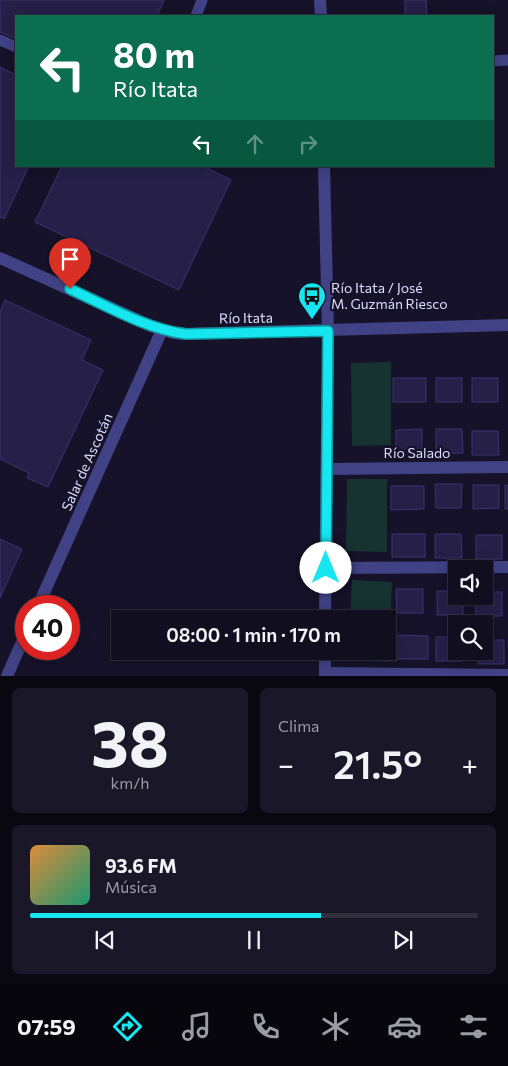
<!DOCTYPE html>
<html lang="es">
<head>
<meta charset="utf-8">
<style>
	:root { --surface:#100e1f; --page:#191728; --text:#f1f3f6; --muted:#9c9ca4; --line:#302e3d; --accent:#16e6f0 }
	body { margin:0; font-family:Commissioner,sans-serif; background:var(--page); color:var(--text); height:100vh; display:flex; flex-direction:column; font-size:19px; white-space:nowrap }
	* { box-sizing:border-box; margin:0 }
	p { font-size:16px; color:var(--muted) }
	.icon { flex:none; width:28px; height:28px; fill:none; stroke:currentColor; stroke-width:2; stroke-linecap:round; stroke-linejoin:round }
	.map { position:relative; height:676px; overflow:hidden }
	.panel { display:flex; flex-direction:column; gap:12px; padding:12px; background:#090811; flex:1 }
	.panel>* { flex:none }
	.hud { position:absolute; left:15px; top:15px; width:479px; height:152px; border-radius:0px; box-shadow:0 2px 12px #0003,0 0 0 1px var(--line); background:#0b6e4f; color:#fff; overflow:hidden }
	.buttons { position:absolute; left:448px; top:560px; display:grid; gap:10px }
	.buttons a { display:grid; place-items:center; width:45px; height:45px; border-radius:0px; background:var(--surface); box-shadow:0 2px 12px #0003,0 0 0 1px var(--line); font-size:25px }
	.speed { position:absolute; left:15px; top:595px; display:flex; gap:10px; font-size:25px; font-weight:700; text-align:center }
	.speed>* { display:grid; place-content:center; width:65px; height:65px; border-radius:50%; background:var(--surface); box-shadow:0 2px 12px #0003,0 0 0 1px var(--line); line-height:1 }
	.speed .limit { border:8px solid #d22; background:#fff; color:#111 }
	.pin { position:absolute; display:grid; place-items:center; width:42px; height:42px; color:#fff; margin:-51px -21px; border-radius:50% 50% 50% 0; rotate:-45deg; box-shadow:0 0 5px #0007 }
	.pin .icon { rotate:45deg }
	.me { position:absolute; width:55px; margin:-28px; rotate:0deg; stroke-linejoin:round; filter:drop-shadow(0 0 4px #0008) }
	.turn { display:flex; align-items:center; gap:18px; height:105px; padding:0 15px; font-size:22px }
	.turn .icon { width:65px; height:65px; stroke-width:2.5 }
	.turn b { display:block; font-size:35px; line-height:42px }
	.lanes { display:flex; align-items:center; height:48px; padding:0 15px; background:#0003; justify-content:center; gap:25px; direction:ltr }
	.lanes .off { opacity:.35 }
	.big { font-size:38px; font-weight:600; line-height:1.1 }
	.panel .tile { flex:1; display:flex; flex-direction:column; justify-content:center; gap:8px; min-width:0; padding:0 18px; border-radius:8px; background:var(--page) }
	.panel .dial { align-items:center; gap:0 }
	.dial b { font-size:65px; line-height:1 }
	.song { display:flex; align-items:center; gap:15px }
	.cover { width:60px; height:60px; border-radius:8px; background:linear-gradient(135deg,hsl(30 70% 55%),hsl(160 70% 35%)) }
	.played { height:5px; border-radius:2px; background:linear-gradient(90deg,var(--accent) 65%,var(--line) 65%) }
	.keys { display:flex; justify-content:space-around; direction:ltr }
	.heat { display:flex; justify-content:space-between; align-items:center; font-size:28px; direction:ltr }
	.panel .tiles { flex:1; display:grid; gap:12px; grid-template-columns:1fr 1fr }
	.tile:last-child { grid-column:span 2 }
	.trip { position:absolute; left:111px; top:610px; width:285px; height:50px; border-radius:0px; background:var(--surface); box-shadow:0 2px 12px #0003,0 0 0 1px var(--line); font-weight:600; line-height:50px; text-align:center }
	.dock { display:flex; height:80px; justify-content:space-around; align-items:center; background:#06060c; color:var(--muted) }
	.dock .icon { width:35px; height:35px }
	.dock .active { color:var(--accent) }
	.dock b { font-size:22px; color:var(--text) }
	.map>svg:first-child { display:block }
</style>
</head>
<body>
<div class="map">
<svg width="508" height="676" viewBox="0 0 508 676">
	<rect width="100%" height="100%" fill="#151229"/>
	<g fill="#163330">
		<polygon points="391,362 391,445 352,446 351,363"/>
		<polygon points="347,479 387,479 387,552 346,551"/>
		<polygon points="352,580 392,582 389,662 349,660 349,651 388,651 388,619 350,619"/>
	</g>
	<g fill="#262049" stroke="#3d3373">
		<polygon points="0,0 164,0 157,16 16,16 16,39 0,32"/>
		<polygon points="405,0 426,0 427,16 405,16"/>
		<polygon points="0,67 16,75 16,166 29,166 4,219 0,217"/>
		<polygon points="62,166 203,166 231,180 179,290 35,222"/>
		<polygon points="5,300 91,340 82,360 103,370 48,487 27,478 29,473 0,459 0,312"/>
		<rect x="393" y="378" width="33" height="24"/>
		<rect x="436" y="378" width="26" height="24"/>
		<rect x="472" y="378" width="26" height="24"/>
		<polygon points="422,429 422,454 396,454 396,430"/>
		<polygon points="436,429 462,429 463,453 436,453"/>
		<polygon points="472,431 498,431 499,455 472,455"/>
		<polygon points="435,484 462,484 461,508 436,508"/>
		<polygon points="473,485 499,485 499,508 473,509"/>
		<rect x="505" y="485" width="3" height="24"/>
		<polygon points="391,486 424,486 424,509 391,510"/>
		<rect x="392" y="534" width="33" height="23"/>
		<polygon points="435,534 461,534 462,558 435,558"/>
		<rect x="476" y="535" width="26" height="24"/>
		<polygon points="0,539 22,549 0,598"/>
		<polygon points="396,589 423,589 423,613 397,613"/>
		<polygon points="437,591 456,591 456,596 463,596 463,615 437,615"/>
		<polygon points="484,592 502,592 502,616 476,616 475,596 484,596"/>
		<polygon points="395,635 428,636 428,659 395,659"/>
		<polygon points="436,637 456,637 456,651 462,651 462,661 436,661"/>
		<polygon points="484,640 504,640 504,664 478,664 478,651 484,651"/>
	</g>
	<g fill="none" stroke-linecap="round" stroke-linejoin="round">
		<g stroke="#414285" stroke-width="11">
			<polyline points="196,16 202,0"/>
			<polyline points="0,40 16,47"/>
			<polyline points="492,61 508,60"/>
		</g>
		<g stroke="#414285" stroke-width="12">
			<polyline points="327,469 508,467"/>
			<polyline points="326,568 508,567"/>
			<polyline points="38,606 162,330"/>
			<polyline points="325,673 508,675"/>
			<polyline points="7,676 26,633"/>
		</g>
		<g stroke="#414285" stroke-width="12">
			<polyline points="320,0 321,16"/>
			<polyline points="324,166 328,331 325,619"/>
			<polyline points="0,258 151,326 174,333 186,334 508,325"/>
			<polyline points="325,676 325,651"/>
		</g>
	</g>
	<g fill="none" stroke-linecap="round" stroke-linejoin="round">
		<g stroke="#0e969c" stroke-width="12">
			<path id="route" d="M70 289C107 306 146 329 186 334L328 331 326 568"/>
		</g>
		<use href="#route" stroke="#16e6f0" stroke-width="9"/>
	</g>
	<defs>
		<g id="bus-pin" transform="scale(1.4375)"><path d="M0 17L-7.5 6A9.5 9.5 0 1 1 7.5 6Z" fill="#16e6f0" stroke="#151229"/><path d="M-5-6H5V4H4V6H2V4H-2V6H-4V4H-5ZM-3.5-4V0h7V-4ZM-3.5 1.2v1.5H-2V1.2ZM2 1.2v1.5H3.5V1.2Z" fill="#111"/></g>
	</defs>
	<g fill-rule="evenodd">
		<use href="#bus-pin" x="312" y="296"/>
	</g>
	<g text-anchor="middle" stroke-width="4.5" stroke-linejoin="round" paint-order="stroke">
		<g font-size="14" fill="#dfddfd" stroke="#151229" text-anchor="start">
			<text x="331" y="293">Río Itata / José<tspan x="331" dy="16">M. Guzmán Riesco</tspan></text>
		</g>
		<g font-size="14" fill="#dfddfd" stroke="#151229">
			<text transform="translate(246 318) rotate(-1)" y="5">Río Itata</text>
			<text x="417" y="458">Río Salado</text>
			<text transform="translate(87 462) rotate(-66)" y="5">Salar de Ascotán</text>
		</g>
	</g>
</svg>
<div class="buttons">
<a><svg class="icon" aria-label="sound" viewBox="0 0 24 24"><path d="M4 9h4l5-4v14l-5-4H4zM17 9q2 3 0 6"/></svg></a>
<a><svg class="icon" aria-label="search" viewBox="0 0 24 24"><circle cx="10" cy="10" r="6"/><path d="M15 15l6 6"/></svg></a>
</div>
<div class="speed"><div class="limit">40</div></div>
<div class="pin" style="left:70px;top:289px;background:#d93025"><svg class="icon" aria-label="arrive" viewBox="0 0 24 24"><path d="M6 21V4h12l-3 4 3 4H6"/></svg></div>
<svg class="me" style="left:326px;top:568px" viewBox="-20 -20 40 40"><circle r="19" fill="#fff"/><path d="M0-13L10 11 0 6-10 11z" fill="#16e6f0"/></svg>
<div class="trip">08:00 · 1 min · 170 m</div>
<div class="hud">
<div class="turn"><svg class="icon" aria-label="left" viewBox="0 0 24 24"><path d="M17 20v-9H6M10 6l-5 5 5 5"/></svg><div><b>80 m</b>Río Itata</div></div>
<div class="lanes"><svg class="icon" aria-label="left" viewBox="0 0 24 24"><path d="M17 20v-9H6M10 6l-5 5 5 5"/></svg><svg class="icon off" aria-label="ahead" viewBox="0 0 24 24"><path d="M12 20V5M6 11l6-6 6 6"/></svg><svg class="icon off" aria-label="right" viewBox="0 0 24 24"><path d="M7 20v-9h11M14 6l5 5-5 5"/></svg></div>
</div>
</div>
<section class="panel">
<div class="tiles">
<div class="tile dial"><b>38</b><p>km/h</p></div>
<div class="tile"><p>Clima</p>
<div class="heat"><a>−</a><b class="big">21.5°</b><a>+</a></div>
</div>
<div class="tile">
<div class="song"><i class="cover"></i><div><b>93.6 FM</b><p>Música</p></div></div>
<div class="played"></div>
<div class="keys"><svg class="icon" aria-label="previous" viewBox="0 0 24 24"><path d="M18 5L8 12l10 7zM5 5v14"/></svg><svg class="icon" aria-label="pause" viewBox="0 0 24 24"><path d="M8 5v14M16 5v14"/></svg><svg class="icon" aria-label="next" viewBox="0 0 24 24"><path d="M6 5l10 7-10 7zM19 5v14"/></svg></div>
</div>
</div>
</section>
<nav class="dock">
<b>07:59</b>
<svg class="icon active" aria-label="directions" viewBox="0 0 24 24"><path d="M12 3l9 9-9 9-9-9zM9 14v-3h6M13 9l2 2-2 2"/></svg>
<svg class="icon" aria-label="music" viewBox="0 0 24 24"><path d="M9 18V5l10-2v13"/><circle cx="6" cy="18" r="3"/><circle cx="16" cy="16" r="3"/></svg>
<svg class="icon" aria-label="phone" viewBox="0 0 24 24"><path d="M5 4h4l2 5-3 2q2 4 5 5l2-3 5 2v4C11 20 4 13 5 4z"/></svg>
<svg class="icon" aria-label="climate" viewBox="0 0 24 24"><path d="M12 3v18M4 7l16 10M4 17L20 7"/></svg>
<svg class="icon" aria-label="car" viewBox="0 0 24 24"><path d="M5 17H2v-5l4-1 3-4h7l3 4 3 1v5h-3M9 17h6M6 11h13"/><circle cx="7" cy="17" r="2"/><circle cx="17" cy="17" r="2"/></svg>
<svg class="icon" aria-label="filters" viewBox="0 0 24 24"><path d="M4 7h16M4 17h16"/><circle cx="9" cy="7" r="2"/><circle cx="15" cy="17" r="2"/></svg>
</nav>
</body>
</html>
